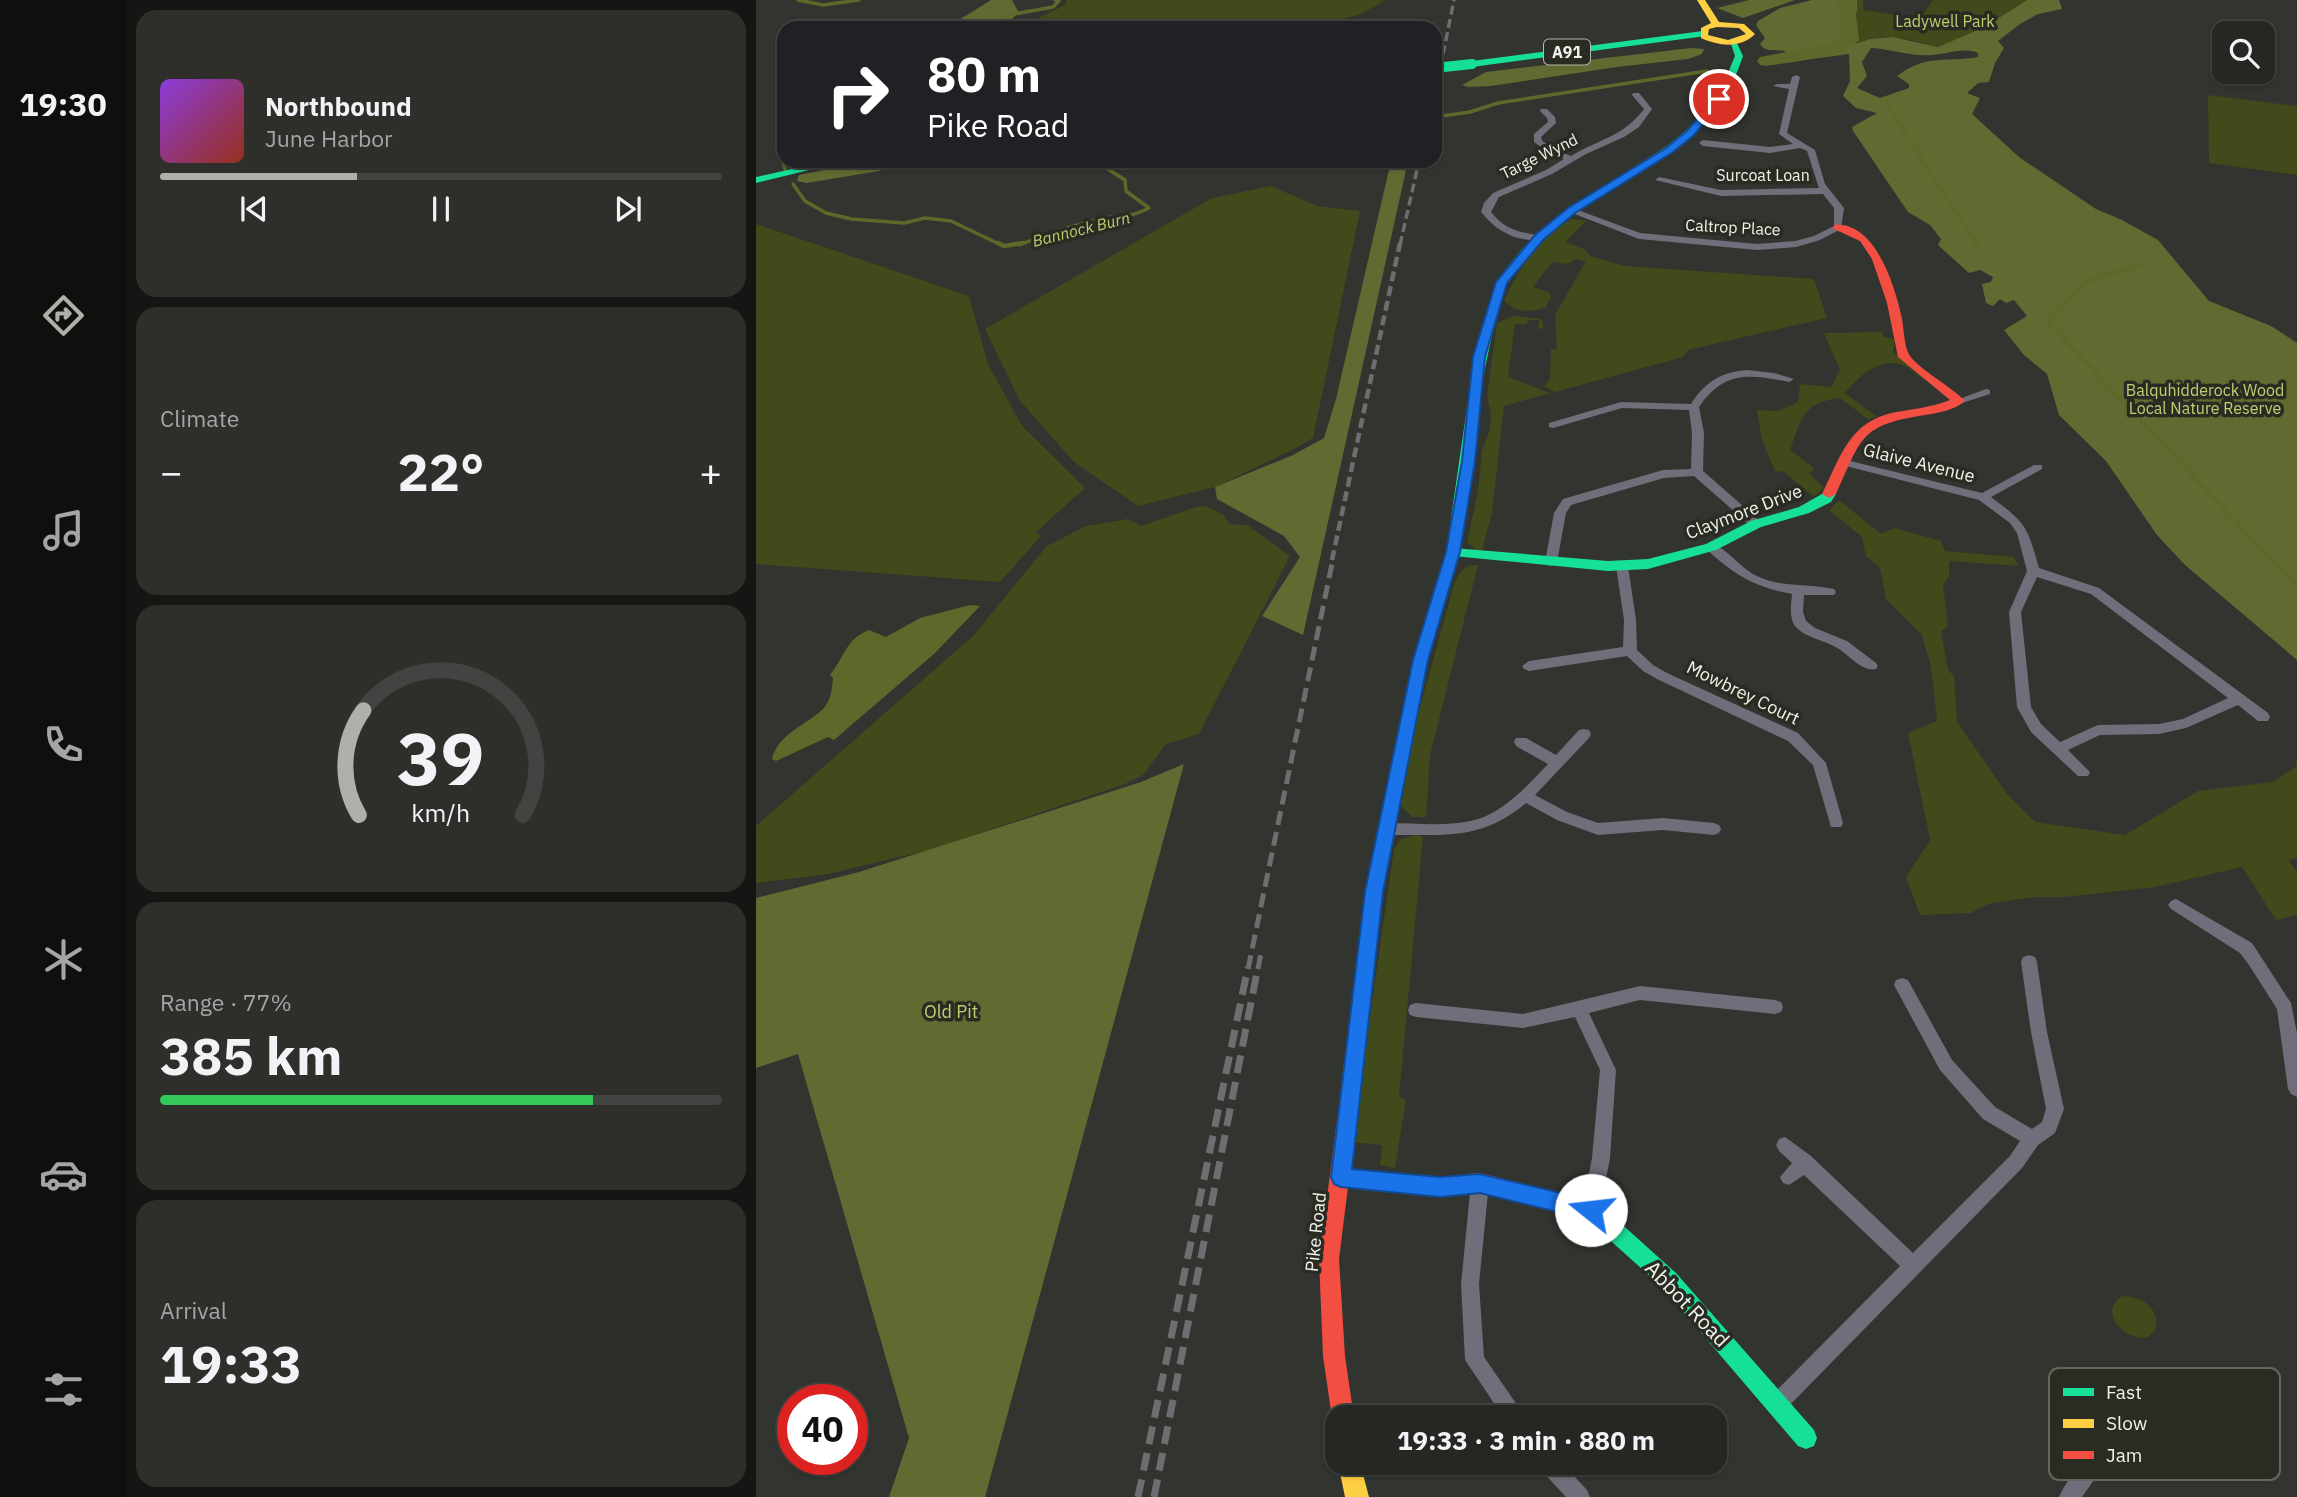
<!DOCTYPE html>
<html lang="en">
<head>
<meta charset="utf-8">
<style>
	:root { --surface:#262723; --page:#2e2f2b; --text:#f1f3f6; --muted:#a4a5a6; --line:#424441; --accent:#aeb0aa }
	body { margin:0; font-family:"IBM Plex Sans",sans-serif; background:var(--page); color:var(--text); height:100vh; display:flex; flex-direction:column; font-size:26px; white-space:nowrap }
	* { box-sizing:border-box; margin:0 }
	p { font-size:23px; color:var(--muted) }
	.icon { flex:none; width:38px; height:38px; fill:none; stroke:currentColor; stroke-width:2; stroke-linecap:round; stroke-linejoin:round }
	.map { position:relative; flex:1; overflow:hidden }
	.side { display:flex; flex-direction:column; gap:10px; padding:10px; background:#151513; width:630px }
	.side>* { flex:none }
	.banner { position:absolute; left:21px; top:21px; width:665px; height:147px; border-radius:21px; box-shadow:0 2px 5px #0004,0 0 0 2px var(--line); background:#202124; color:#fff; overflow:hidden }
	.controls { position:absolute; left:1456px; top:21px; display:grid; gap:14px }
	.controls a { display:grid; place-items:center; width:63px; height:63px; border-radius:14px; background:var(--surface); box-shadow:0 2px 5px #0004,0 0 0 2px var(--line); font-size:35px }
	.speed { position:absolute; left:21px; top:1384px; display:flex; gap:14px; font-size:35px; font-weight:700; text-align:center }
	.speed>* { display:grid; place-content:center; width:91px; height:91px; border-radius:50%; background:var(--surface); box-shadow:0 2px 5px #0004,0 0 0 2px var(--line); line-height:1 }
	.speed .limit { border:10px solid #d22; background:#fff; color:#111 }
	.pin { position:absolute; display:grid; place-items:center; width:60px; height:60px; color:#fff; margin:-30px; border:4px solid #fff; border-radius:50%; box-shadow:0 2px 7px #0007 }
	.me { position:absolute; width:77px; margin:-38px; rotate:286deg; stroke-linejoin:round; filter:drop-shadow(0 0 5px #0008) }
	.turn { display:flex; align-items:center; gap:24px; height:147px; padding:0 35px; font-size:32px }
	.turn .icon { width:91px; height:91px; stroke-width:2.5 }
	.turn b { display:block; font-size:49px; line-height:60px }
	.big { font-size:52px; font-weight:700; line-height:1.1 }
	.side .widget { flex:1; display:flex; flex-direction:column; justify-content:center; gap:10px; min-width:0; padding:0 24px; border-radius:21px; background:var(--page) }
	.side .dial { align-items:center; gap:0 }
	.dial svg { height:182px; overflow:visible; fill:none; stroke:var(--line); stroke-width:7; stroke-linecap:round; text-anchor:middle }
	.dial text { fill:var(--text); stroke:none }
	.song { display:flex; align-items:center; gap:21px }
	.cover { width:84px; height:84px; border-radius:10px; background:linear-gradient(135deg,hsl(270 70% 55%),hsl(10 70% 35%)) }
	.played { height:7px; border-radius:4px; background:linear-gradient(90deg,var(--accent) 35%,var(--line) 35%) }
	.keys { display:flex; justify-content:space-around; direction:ltr }
	.heat { display:flex; justify-content:space-between; align-items:center; font-size:38px; direction:ltr }
	.charge { height:10px; border-radius:5px; background:linear-gradient(90deg,#34c759 77%,var(--line) 0) }
	.trip { position:absolute; left:569px; top:1405px; width:402px; height:70px; border-radius:21px; background:var(--surface); box-shadow:0 2px 5px #0004,0 0 0 2px var(--line); font-weight:700; line-height:70px; text-align:center }
	main { display:flex; flex:1; min-height:0 }
	.menu { display:flex; flex-direction:column; width:126px; justify-content:space-around; align-items:center; background:#0f100e; color:var(--muted) }
	.menu .icon { width:49px; height:49px }
	.menu .selected { color:var(--accent) }
	.menu b { font-size:32px; color:var(--text) }
	.map>svg:first-child { display:block }
</style>
</head>
<body>
<main>
<nav class="menu">
<b>19:30</b>
<svg class="icon selected" aria-label="directions" viewBox="0 0 24 24"><path d="M12 3l9 9-9 9-9-9zM9 14v-3h6M13 9l2 2-2 2"/></svg>
<svg class="icon" aria-label="music" viewBox="0 0 24 24"><path d="M9 18V5l10-2v13"/><circle cx="6" cy="18" r="3"/><circle cx="16" cy="16" r="3"/></svg>
<svg class="icon" aria-label="phone" viewBox="0 0 24 24"><path d="M5 4h4l2 5-3 2q2 4 5 5l2-3 5 2v4C11 20 4 13 5 4z"/></svg>
<svg class="icon" aria-label="climate" viewBox="0 0 24 24"><path d="M12 3v18M4 7l16 10M4 17L20 7"/></svg>
<svg class="icon" aria-label="car" viewBox="0 0 24 24"><path d="M5 17H2v-5l4-1 3-4h7l3 4 3 1v5h-3M9 17h6M6 11h13"/><circle cx="7" cy="17" r="2"/><circle cx="17" cy="17" r="2"/></svg>
<svg class="icon" aria-label="filters" viewBox="0 0 24 24"><path d="M4 7h16M4 17h16"/><circle cx="9" cy="7" r="2"/><circle cx="15" cy="17" r="2"/></svg>
</nav>
<section class="side">
<div class="widget">
<div class="song"><i class="cover"></i><div><b>Northbound</b><p>June Harbor</p></div></div>
<div class="played"></div>
<div class="keys"><svg class="icon" aria-label="previous" viewBox="0 0 24 24"><path d="M18 5L8 12l10 7zM5 5v14"/></svg><svg class="icon" aria-label="pause" viewBox="0 0 24 24"><path d="M8 5v14M16 5v14"/></svg><svg class="icon" aria-label="next" viewBox="0 0 24 24"><path d="M6 5l10 7-10 7zM19 5v14"/></svg></div>
</div>
<div class="widget"><p>Climate</p>
<div class="heat"><a>−</a><b class="big">22°</b><a>+</a></div>
</div>
<div class="widget dial"><svg viewBox="0 0 100 80">
<path d="M14 69A42 42 0 1 1 86 69"/>
<path d="M14 69A42 42 0 0 1 16 23" stroke="#aeb0aa"/>
<text x="50" y="56" font-size="32" font-weight="700">39</text>
<text x="50" y="72" font-size="11">km/h</text>
</svg></div>
<div class="widget"><p>Range · 77%</p><b class="big">385 km</b><div class="charge"></div></div>
<div class="widget"><p>Arrival</p><b class="big">19:33</b></div>
</section>
<div class="map">
<svg width="1541" height="1497" viewBox="0 0 1541 1497">
	<rect width="100%" height="100%" fill="#32342f"/>
	<g fill="#414a1a">
		<path d="M310 0H630L605 14 552 28H272C283 14 296 13 310 4Z"/>
		<path d="M1101 0H1107L1108 10 1164 19 1177 0H1271C1246 16 1214 40 1184 46 1178 47 1169 43 1163 42 1140 36 1120 35 1099 44 1088 31 1101 14 1101 0Z"/>
		<polygon points="1452,95 1541,106 1541,175 1453,163"/>
		<polygon points="515,186 561,206 604,211 557,438 540,448 459,487 382,506 318,462 264,401 229,329 456,198"/>
		<path d="M816 219 830 221 809 242 828 249 834 256 869 266 1058 279 1071 318 932 350 927 357 799 392 788 386 794 379 795 349H801L799 315 830 261 820 259 811 264 796 262 777 287 793 292 795 297 790 307C776 313 758 313 748 300 764 270 781 232 816 219Z"/>
		<polygon points="0,224 213,296 232,364 266,426 329,488 279,533 286,535 244,582 0,564"/>
		<polygon points="757,316 786,319 788,329 782,328 783,320 773,320 770,324 759,324 752,377 794,393 748,406 736,513 726,550 720,550 712,543 712,537 722,491 726,451 734,429 735,416 731,395 741,323"/>
		<path d="M1126 332 1127 337 1139 339 1137 352 1169 378 1170 381C1163 376 1155 368 1146 365 1123 357 1102 377 1089 393L1121 417 1112 419 1084 398C1046 403 1046 418 1034 450L1059 469 1053 473 1068 488 1058 497 1028 472 1019 471 1006 440 1001 410 1022 411 1042 402 1044 384 1075 387 1084 370 1068 333Z"/>
		<polygon points="1083,500 1125,534 1138,528 1185,541 1189,551 1258,557 1263,566 1193,561 1193,577 1187,584 1192,627 1185,631 1192,670 1198,676 1201,722 1252,795 1279,822 1369,835 1442,791 1516,782 1540,767 1541,757 1541,858 1532,860 1541,872 1541,915 1520,920 1486,867 1399,887 1308,897 1278,897 1232,904 1215,913 1164,915 1150,877 1174,840 1152,733 1181,721 1175,667 1166,635 1130,599 1124,568 1110,556 1106,537 1073,510"/>
		<polygon points="450,506 468,515 473,524 491,525 534,556 443,734 410,744 387,775 369,784 173,850 72,874 0,883 0,826 217,636 291,546 330,526 372,519 385,526 440,507"/>
		<polygon points="714,565 722,565 674,755 670,817 657,817 645,806 659,725 699,581 706,570"/>
		<polygon points="660,835 667,837 643,1097 650,1100 639,1168 624,1165 626,1145 596,1142 638,849 645,839"/>
		<path d="M1367 1296C1386 1296 1403 1308 1400 1328L1393 1337C1369 1343 1340 1311 1367 1296Z"/>
	</g>
	<g fill="#606b31" fill-rule="evenodd">
		<polygon points="235,0 256,0 263,13 245,28 201,28 203,20"/>
		<polygon points="993,0 1039,0 987,18 961,8"/>
		<path d="M1056 0H1101V11L1096 17 1102 24 1095 30V39L1099 44 1114 39 1137 37 1182 47 1229 27 1271 0H1303L1306 9 1282 14 1264 24 1242 41 1248 48 1239 63 1233 82 1222 83 1211 93 1224 98 1216 114 1263 157 1340 209 1366 220 1402 240 1453 301 1515 326 1541 343V660L1429 565 1401 535 1350 461 1303 415 1291 374 1268 355 1248 330 1271 316 1258 300 1250 303 1244 299 1237 306 1230 303 1226 284 1235 282 1237 277 1224 270 1213 273 1182 245 1185 239 1174 225 1152 212 1097 131 1096 127 1121 113 1100 108 1087 96 1094 81 1093 54 1033 62 1066 54 1029 55V51C1019 49 1009 53 1004 44L1009 38 1000 25 1002 21 1024 8ZM1115 48C1136 49 1155 57 1177 55 1192 54 1208 47 1222 53V57C1189 63 1172 53 1141 76L1153 84V88L1124 98 1101 88 1111 76 1106 62Z"/>
		<polygon points="935,48 948,49 946,54 932,59 861,67 735,86 712,87 706,85 730,72"/>
		<polygon points="112,161 167,161 148,162 123,171 51,183 41,181 43,175"/>
		<polygon points="635,161 652,161 547,635 506,616 544,557 528,536 461,499 459,487 537,455 568,438 580,399"/>
		<polygon points="428,764 229,1497 133,1497 153,1438 42,1054 0,1068 0,898 103,872 385,782"/>
	</g>
	<path fill="#5d692a" d="M214 605 224 606 178 654 78 740 72 737 20 761 16 759C23 733 49 726 67 709 75 701 76 689 77 678L74 675C89 656 90 639 113 630L130 637 164 618Z"/>
	<g fill="none" stroke-linecap="round" stroke-linejoin="round">
		<g stroke="#5d692a" stroke-width="3.5">
			<polyline points="42,0 67,5 103,0"/>
			<polyline points="225,28 258,14 297,7 303,1 299,0"/>
			<polyline points="1131,105 1221,245"/>
			<polyline points="679,117 714,112 742,103 951,71"/>
			<polyline points="28,152 25,155 29,169"/>
			<polyline points="37,184 49,201 70,213 95,219 148,223 169,218 195,221 245,245"/>
			<path d="M263 245C292 233 324 223 355 217 372 215 377 216 393 208L370 191 369 180 350 168V161"/>
		</g>
		<g stroke="#5d692a" stroke-width="4.5">
			<polyline points="242,243 248,246 267,243"/>
			<polyline points="1220,243 1224,249"/>
			<polyline points="1384,265 1330,281 1304,306 1293,323 1516,560"/>
		</g>
		<polyline stroke="#5d692a" stroke-width="5" points="1514,559 1541,585"/>
		<path fill="#5d692a" fill-rule="evenodd" d="M1082 0H1098L1103 40C1087 58 1034 62 1010 66L1004 65 1001 61 1004 57 1078 43 1085 38Z"/>
		<g fill="#706e7a" fill-rule="evenodd">
			<polygon points="1040,75 1044,77 1031,133 1059,150 1069,184 1088,208 1085,229 1064,240 1040,247 1001,250 883,239 811,211 819,209 884,233 1001,244 1039,241 1058,236 1078,226 1078,208 1067,194 965,196 899,180 903,177 965,190 1063,188 1051,151 1044,148 1014,153 947,146 943,143 947,140 1014,147 1037,144 1023,134 1033,89 1017,86 1021,84 1034,84 1036,77"/>
			<path d="M877 93H883L896 109 883 127 868 137 830 154 796 174 743 197 735 212C750 231 764 232 786 236V240C761 242 741 232 725 212L728 203 737 193 790 170 808 159 796 155 778 142V134L792 122 791 118 784 111 785 109H791L799 117 800 123 785 137 786 141 802 151 815 156C843 139 867 137 888 109L876 95Z"/>
			<path d="M991 370 1018 373 1038 379 1033 382C994 374 968 370 943 407L948 433 947 471 1004 521 1006 524 1004 527H996L938 476 908 478 815 505 810 513 801 562 795 566 791 565 789 562 798 513 807 499 907 470 935 469 936 433 933 410 866 408 797 428 793 427V423L865 402 935 404C949 382 965 372 991 370Z"/>
			<polygon points="1230,389 1234,390 1234,394 1203,404 1198,401"/>
			<path d="M1090 460 1226 493 1278 465H1286V469L1235 497C1271 524 1271 526 1283 568L1343 588 1512 713 1514 717 1512 721H1502L1482 705 1430 728 1403 734 1344 735 1312 750 1334 772 1332 776H1322L1275 732 1261 707 1253 612 1271 571 1261 533 1254 523 1223 500 1086 465 1084 463ZM1281 577 1335 594 1472 698 1427 719 1403 724 1342 725 1304 742 1285 724 1275 707 1265 612Z"/>
			<path d="M955 543C972 549 984 568 1001 576 1026 588 1052 583 1078 589L1080 592 1078 595H1048L1047 612 1050 621 1059 628 1091 641 1120 663 1122 666 1120 669C1106 672 1094 656 1083 649 1070 640 1050 639 1039 626 1033 618 1035 604 1036 594 998 587 979 575 951 550L949 547Z"/>
			<polygon points="866,562 872,566 880,620 881,650 897,665 911,673 1042,733 1070,763 1087,823 1085,827 1075,827 1057,765 1032,741 901,679 887,671 871,656 773,671 768,669 766,666 773,661 867,647 868,620 860,566"/>
			<path d="M828 729 833 730 835 734 833 738 779 795 811 812 842 823 907 818 958 823 963 825 965 829 963 833 958 835 907 830 842 835 801 820 770 803C724 842 686 834 631 835L626 833 624 829 626 825 631 823C660 823 691 827 719 820 748 812 772 785 792 764L760 746 758 742 760 738H770L800 755 823 730Z"/>
			<polygon points="1420,899 1496,943 1535,1003 1541,1033 1541,1097 1535,1094 1532,1089 1521,1009 1493,965 1484,953 1415,909 1412,905 1415,901"/>
			<polygon points="1273,955 1279,957 1281,962 1291,1032 1308,1109 1299,1133 1282,1145 1266,1168 1027,1412 1020,1415 1013,1412 1010,1405 1013,1398 1144,1266 1048,1175 1033,1185 1027,1183 1024,1177 1036,1163 1023,1151 1020,1145 1023,1139 1029,1137 1055,1156 1157,1253 1254,1156 1264,1141 1227,1119 1184,1070 1138,985 1140,980 1146,978 1152,980 1196,1060 1239,1107 1276,1129 1286,1122 1290,1109 1275,1032 1265,962 1267,957"/>
			<polygon points="884,986 1019,1000 1025,1002 1027,1007 1025,1012 1019,1014 884,1000 833,1013 860,1070 854,1158 844,1210 841,1216 835,1219 829,1216 826,1210 836,1158 844,1070 819,1017 767,1028 660,1017 654,1015 652,1010 654,1005 660,1003 767,1014"/>
			<polygon points="724,1175 730,1177 733,1183 723,1284 728,1357 770,1418 748,1418 709,1360 705,1284 715,1183 718,1177"/>
			<path d="M1339 1454 1346 1457 1349 1464 1326 1497H1303C1309 1483 1325 1460 1339 1454Z"/>
			<polygon points="782,1463 806,1463 831,1490 834,1497 810,1497 785,1470"/>
		</g>
		<g fill="#16e098" fill-rule="evenodd">
			<polygon points="947,31 950,32 950,36 716,67 712,64 716,61"/>
			<path d="M974 41H980L987 56C980 76 972 96 958 112 901 181 801 201 753 280 745 293 743 310 739 325 721 390 718 458 708 525L701 529 696 528 694 525 717 366 734 301 742 279 766 249 802 216 911 146 933 128 952 107 967 85 979 56Z"/>
			<polygon points="72,161 90,161 0,183 0,177"/>
			<polygon points="1073,490 1080,494 1075,502 1053,513 1005,527 960,550 892,569 852,571 697,556 690,552 697,548 852,561 892,559 950,544 995,521 1043,507"/>
			<polygon points="853,1216 860,1219 920,1273 1058,1430 1061,1438 1058,1446 1050,1449 1042,1446 906,1287 846,1233 843,1226 846,1219"/>
		</g>
		<g fill="#ffcf43" fill-rule="evenodd">
			<path d="M941 0H949L963 22 988 24 999 34C984 49 963 46 945 38V28L955 23ZM961 27 983 28 990 34 972 40 952 35 953 29Z"/>
			<polygon points="701,521 708,525 704,552 671,660 627,892 603,1105 600,1111 593,1114 586,1111 583,1105 609,892 657,660 690,552 694,525"/>
			<polygon points="582,1463 604,1463 613,1497 589,1497"/>
		</g>
		<g fill="#f24e42" fill-rule="evenodd">
			<path d="M1078 225C1120 221 1139 287 1146 319 1148 329 1148 348 1154 356 1163 369 1196 387 1209 401 1199 410 1182 413 1169 415 1103 425 1106 438 1080 494L1073 498 1066 494C1085 456 1093 421 1140 412 1159 409 1176 407 1194 400L1142 357 1131 303 1116 259 1104 241 1078 229Z"/>
			<path d="M593 1096 600 1099 603 1105 595 1169 684 1177 724 1173 835 1200C846 1205 858 1215 863 1226L860 1233 853 1236 846 1233 829 1218 724 1193 684 1197 592 1187 583 1259 589 1356 598 1418H581V1427L576 1418 567 1356 563 1259 583 1105 586 1099Z"/>
		</g>
		<g stroke="#6e6e70" stroke-width="3.5" stroke-dasharray="9 4.5" stroke-linecap="butt">
			<polyline points="679,94 698,0"/>
			<polyline points="644,245 663,161"/>
		</g>
		<polyline stroke="#6e6e70" stroke-width="4.5" stroke-dasharray="10 5" stroke-linecap="butt" points="576,560 644,243"/>
		<g stroke="#6e6e70" stroke-width="5" stroke-dasharray="14 7" stroke-linecap="butt">
			<polyline points="492,969 577,559"/>
			<polyline points="502,969 505,953"/>
		</g>
		<g stroke="#6e6e70" stroke-width="7" stroke-dasharray="18 9" stroke-linecap="butt">
			<polyline points="382,1497 492,967"/>
			<polyline points="398,1497 502,967"/>
		</g>
		<polyline stroke="#16e098" stroke-width="10" points="679,68 716,64"/>
	</g>
	<polygon fill="#1a73e8" stroke="#114b97" stroke-width="2" points="960,97 968,99 938,135 917,152 819,213 787,240 751,283 729,357 719,461 704,552 672,660 627,892 596,1169 684,1177 724,1174 835,1200 842,1203 845,1210 842,1217 835,1220 724,1193 684,1197 585,1187 578,1184 575,1177 609,892 657,660 690,552 706,461 717,357 740,282 779,235 812,208 910,148 931,131"/>
	<g text-anchor="middle" stroke-width="7" stroke-linejoin="round" paint-order="stroke">
		<g font-size="16" fill="#bcd070" stroke="#2a2c23">
			<text x="1189" y="27">Ladywell Park</text>
			<text x="1449" y="396">Balquhidderock Wood<tspan x="1449" dy="18">Local Nature Reserve</tspan></text>
		</g>
		<rect fill="#2a2c23" stroke="#b5b7b0" stroke-width="2" x="788" y="39.5" width="46" height="25" rx="5"/>
		<g font-size="16" font-weight="bold" fill="#f0f2ec">
			<text x="811" y="58">A91</text>
		</g>
		<g font-size="16" fill="#f0f2ec" stroke="#2a2c23">
			<text transform="translate(783 156) rotate(-26)" y="6">Targe Wynd</text>
			<text x="1007" y="181">Surcoat Loan</text>
			<text transform="translate(977 227) rotate(3)" y="6">Caltrop Place</text>
		</g>
		<g font-size="16" font-style="italic" fill="#bace6e" stroke="#2a2c23">
			<text transform="translate(325 229) rotate(-14)" y="6">Bannock Burn</text>
		</g>
		<g font-size="18" fill="#f0f2ec" stroke="#2a2c23">
			<text transform="translate(1163 463) rotate(14)" y="6">Glaive Avenue</text>
			<text transform="translate(988 512) rotate(-21)" y="6">Claymore Drive</text>
			<text transform="translate(987 693) rotate(26)" y="6">Mowbrey Court</text>
			<text transform="translate(560 1232) rotate(-84)" y="6">Pike Road</text>
		</g>
		<g font-size="18" fill="#bcd070" stroke="#2a2c23">
			<text x="195" y="1018">Old Pit</text>
		</g>
		<g font-size="21" fill="#f0f2ec" stroke="#2a2c23">
			<text transform="translate(931 1304) rotate(46)" y="7">Abbot Road</text>
		</g>
	</g>
	<rect x="1293" y="1368" width="231" height="112" rx="10" fill="#2a2c23" stroke="#65675f" stroke-width="2"/>
	<rect x="1307" y="1388" width="31" height="8" fill="#16e098"/>
	<rect x="1307" y="1419" width="31" height="9" fill="#ffcf43"/>
	<rect x="1307" y="1451" width="31" height="8" fill="#f24e42"/>
	<g font-size="19" fill="#f0f2ec">
		<text x="1350" y="1399">Fast</text>
		<text x="1350" y="1430">Slow</text>
		<text x="1350" y="1462">Jam</text>
	</g>
</svg>
<div class="controls">
<a><svg class="icon" aria-label="search" viewBox="0 0 24 24"><circle cx="10" cy="10" r="6"/><path d="M15 15l6 6"/></svg></a>
</div>
<div class="speed"><div class="limit">40</div></div>
<div class="pin" style="left:963px;top:99px;background:#d93025"><svg class="icon" aria-label="arrive" viewBox="0 0 24 24"><path d="M6 21V4h12l-3 4 3 4H6"/></svg></div>
<svg class="me" style="left:835px;top:1210px" viewBox="-20 -20 40 40"><circle r="19" fill="#fff"/><path d="M0-13L10 11 0 6-10 11z" fill="#1a73e8"/></svg>
<div class="trip">19:33 · 3 min · 880 m</div>
<div class="banner">
<div class="turn"><svg class="icon" aria-label="right" viewBox="0 0 24 24"><path d="M7 20v-9h11M14 6l5 5-5 5"/></svg><div><b>80 m</b>Pike Road</div></div>
</div>
</div>
</main>
</body>
</html>
